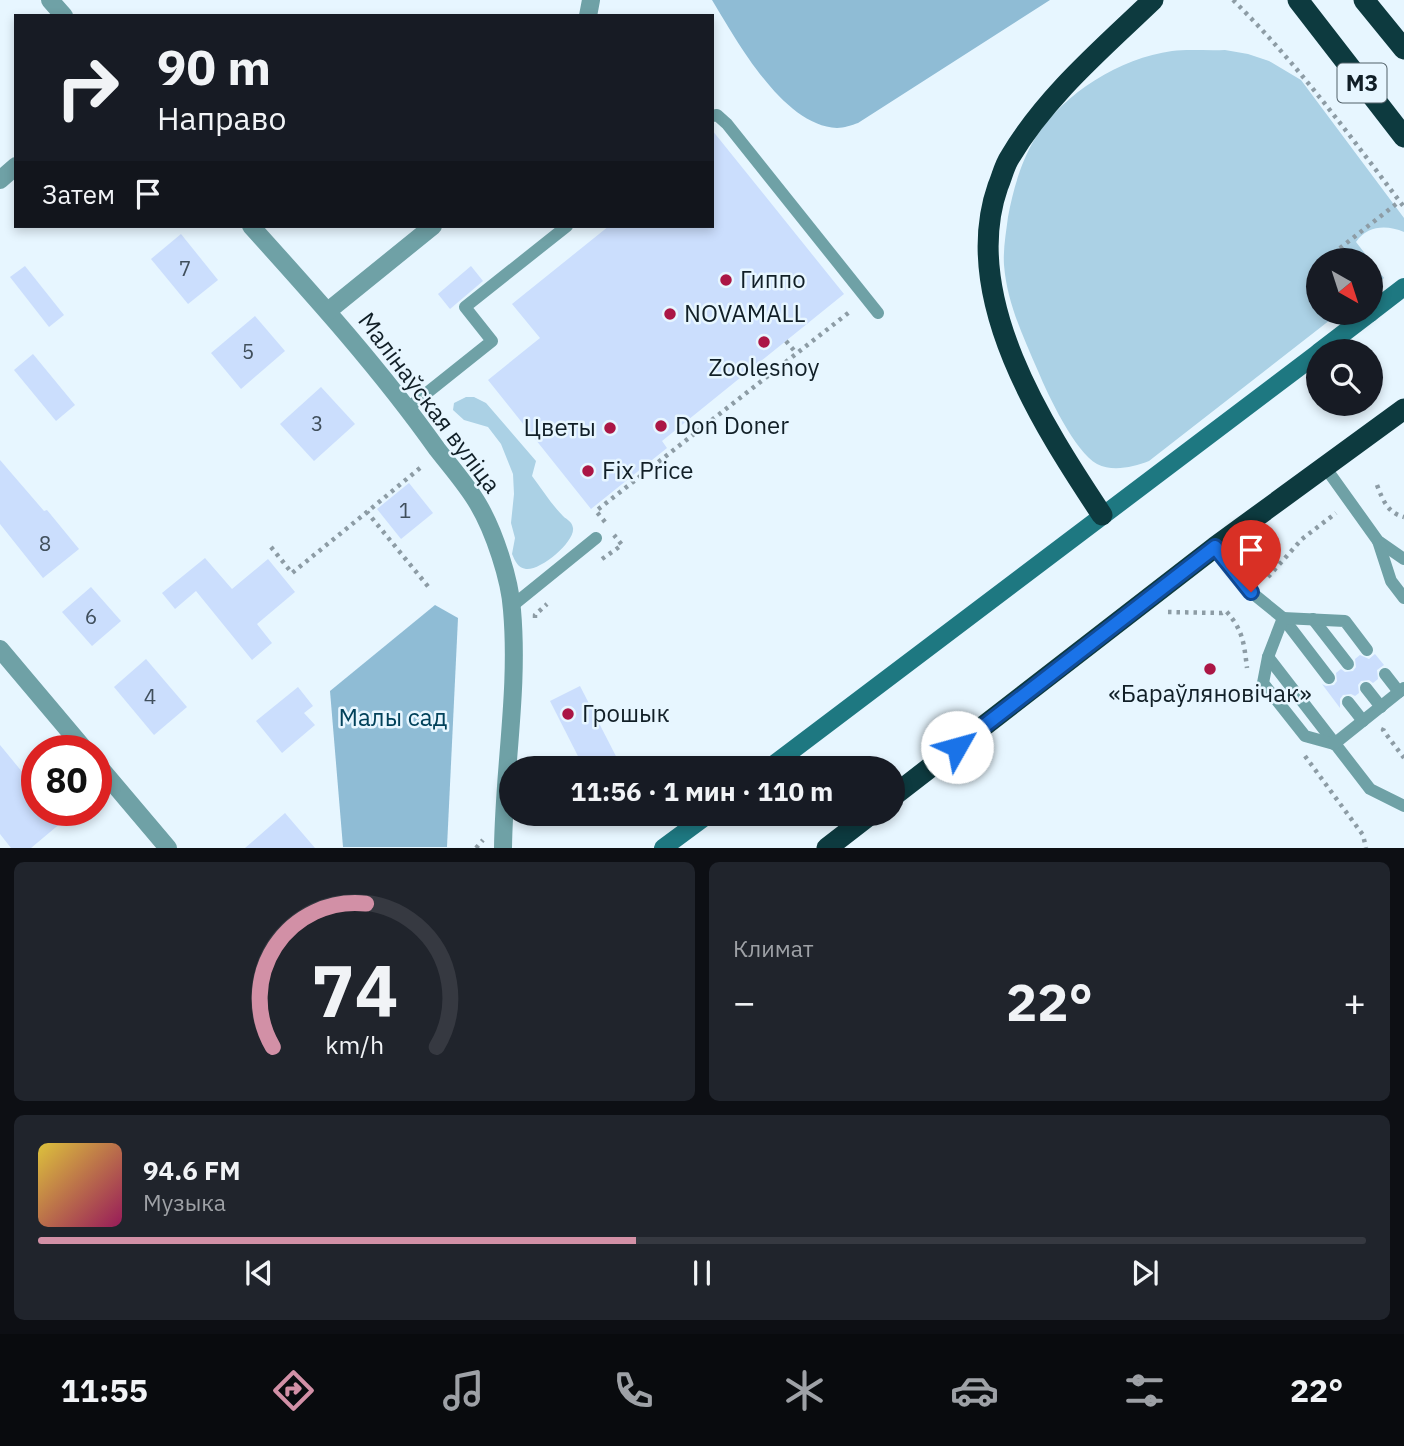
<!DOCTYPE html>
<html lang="ru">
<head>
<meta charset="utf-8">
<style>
	:root { --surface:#171b24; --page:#20242c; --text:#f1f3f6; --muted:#9ea1a6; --line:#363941; --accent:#d290a6 }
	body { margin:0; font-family:"IBM Plex Sans",sans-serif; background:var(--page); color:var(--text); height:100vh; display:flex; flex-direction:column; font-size:26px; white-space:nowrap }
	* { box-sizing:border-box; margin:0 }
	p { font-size:23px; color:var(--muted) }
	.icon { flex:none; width:38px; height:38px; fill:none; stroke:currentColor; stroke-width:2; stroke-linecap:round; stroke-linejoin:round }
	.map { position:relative; height:848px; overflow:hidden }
	.sheet { display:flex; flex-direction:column; gap:14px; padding:14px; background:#0d0f14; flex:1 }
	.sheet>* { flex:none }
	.hud { position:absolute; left:14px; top:14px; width:700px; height:214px; border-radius:0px; box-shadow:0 4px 10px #0003; background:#171b24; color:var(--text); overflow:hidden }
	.needle { width:46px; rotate:141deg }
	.controls { position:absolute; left:1306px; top:248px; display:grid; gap:14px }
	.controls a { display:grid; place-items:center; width:77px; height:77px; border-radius:50%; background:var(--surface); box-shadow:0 4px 10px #0003; font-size:35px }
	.speed { position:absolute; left:21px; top:735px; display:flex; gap:14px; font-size:35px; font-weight:700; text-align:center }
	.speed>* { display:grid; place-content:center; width:91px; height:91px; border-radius:50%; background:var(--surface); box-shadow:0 4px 10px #0003; line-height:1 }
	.speed .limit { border:10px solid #d22; background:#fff; color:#111 }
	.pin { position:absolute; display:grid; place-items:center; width:60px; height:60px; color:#fff; margin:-72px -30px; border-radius:50% 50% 50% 0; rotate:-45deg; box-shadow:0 0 7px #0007 }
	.pin .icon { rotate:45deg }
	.me { position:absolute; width:77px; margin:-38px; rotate:52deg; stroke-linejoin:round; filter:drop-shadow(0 0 5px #0008) }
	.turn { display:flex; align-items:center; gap:24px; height:147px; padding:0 28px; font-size:32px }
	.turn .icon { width:91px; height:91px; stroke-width:2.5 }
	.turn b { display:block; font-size:49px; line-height:60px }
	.then { display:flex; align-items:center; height:66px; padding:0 28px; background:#0003; gap:14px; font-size:26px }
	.big { font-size:52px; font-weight:700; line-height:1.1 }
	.sheet .tile { flex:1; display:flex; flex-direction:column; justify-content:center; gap:10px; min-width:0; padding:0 24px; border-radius:10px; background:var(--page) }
	.sheet .dial { align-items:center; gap:0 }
	.dial svg { height:182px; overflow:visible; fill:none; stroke:var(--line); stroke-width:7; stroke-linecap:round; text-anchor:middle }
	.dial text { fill:var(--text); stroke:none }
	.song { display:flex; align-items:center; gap:21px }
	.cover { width:84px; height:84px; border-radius:10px; background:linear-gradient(135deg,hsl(50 70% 55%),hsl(330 70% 35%)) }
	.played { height:7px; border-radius:4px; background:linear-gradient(90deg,var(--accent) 45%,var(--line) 45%) }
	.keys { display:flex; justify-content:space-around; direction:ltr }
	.heat { display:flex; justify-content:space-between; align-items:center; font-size:38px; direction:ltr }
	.sheet .tiles { flex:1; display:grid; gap:14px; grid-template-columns:1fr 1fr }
	.tile:last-child { grid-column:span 2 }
	.trip { position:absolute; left:499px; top:756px; width:406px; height:70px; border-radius:35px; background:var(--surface); box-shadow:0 4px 10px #0003; font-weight:700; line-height:70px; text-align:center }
	.tabs { display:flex; height:112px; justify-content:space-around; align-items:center; background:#090b0e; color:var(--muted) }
	.tabs .icon { width:49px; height:49px }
	.tabs .selected { color:var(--accent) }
	.tabs b { font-size:32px; color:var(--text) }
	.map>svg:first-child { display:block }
</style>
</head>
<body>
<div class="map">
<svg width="1404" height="848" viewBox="0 0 1404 848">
	<rect width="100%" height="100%" fill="#e7f6ff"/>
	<g fill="#abd1e5">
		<path d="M1225 50 1248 54 1269 61 1301 80 1404 218V232C1387 225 1368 225 1356 242L1384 278 1370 289V261H1318V313H1339L1149 461C1133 467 1113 472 1097 464 1075 452 1048 395 1038 371 1023 336 1007 303 1004 265 1003 249 1006 233 1008 217 1013 190 1021 161 1036 137 1064 93 1120 58 1172 51 1189 49 1208 51 1225 50Z"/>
		<path d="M466 397H474L486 403 536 461 532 476C542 489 551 504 563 516 567 520 572 521 573 528 575 542 540 571 526 569 518 568 515 561 512 554L515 538 511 523 514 494 513 474 501 444 488 427 464 420 453 410 454 403Z"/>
	</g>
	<g fill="#8fbcd5">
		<path d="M712 0H1050L858 123C852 125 844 128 837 128 783 126 737 41 712 0Z"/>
		<polygon points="435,605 458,618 447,847 343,847 330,691"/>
	</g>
	<g fill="#cbdefd">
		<polygon points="712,130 844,294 662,441 667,448 591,509 488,380 540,338 512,304 609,226 712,226"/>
		<polygon points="181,234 218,280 188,304 151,259"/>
		<polygon points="25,266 64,315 49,327 10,277"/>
		<polygon points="471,266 483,281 450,309 438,294"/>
		<polygon points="255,316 285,351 241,389 211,353"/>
		<polygon points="33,354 75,405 56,421 14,370"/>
		<polygon points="321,387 355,424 314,461 280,424"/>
		<polygon points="0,460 44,511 47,510 79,549 43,578 0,524"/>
		<polygon points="409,483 433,513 401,539 377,509"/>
		<polygon points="205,558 232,589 268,559 295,592 257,624 272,643 252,660 196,591 175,609 162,593"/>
		<polygon points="91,587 121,621 92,646 62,612"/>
		<polygon points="1375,654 1384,665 1377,670 1378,679 1373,683 1369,680 1361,681 1358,685 1359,693 1355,696 1351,694 1343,695 1340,699 1340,708 1322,684 1326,686 1334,685 1337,681 1336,673 1341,669 1345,672 1353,671 1356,667 1355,659 1360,655 1369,659"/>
		<polygon points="146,659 187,707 154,735 114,687"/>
		<polygon points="580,686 622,768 584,768 550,701"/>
		<polygon points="298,687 313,706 304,713 315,725 282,753 256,721"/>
		<polygon points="0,745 37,790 37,810 53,810 62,822 31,848 11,848 0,834"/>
		<polygon points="285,813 315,848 245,848"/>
	</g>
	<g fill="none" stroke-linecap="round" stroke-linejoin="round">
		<g stroke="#8d9ca5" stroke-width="4.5" stroke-dasharray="3.5 5" stroke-linecap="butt">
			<path d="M1233 0C1297 63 1350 136 1404 207"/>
			<polyline points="1341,261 1335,252 1400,201"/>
			<polyline points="786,341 797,354"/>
			<polyline points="420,468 367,512 431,590"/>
			<path d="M1377 485C1383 501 1388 513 1404 517"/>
			<polyline points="605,522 596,511 852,310"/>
			<polyline points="271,547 292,573 367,512"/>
			<polyline points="602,559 622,545 614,535"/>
			<polyline points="1268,577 1302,539 1336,513"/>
			<path d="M1168 612 1222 613 1226 611C1243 630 1244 643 1247 668"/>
			<polyline points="535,618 535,615 547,604"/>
			<polyline points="1384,728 1383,730 1404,758"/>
			<polyline points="1305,756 1363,835 1366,848"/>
			<polyline points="476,848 483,840"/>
		</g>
		<g stroke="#6fa1a6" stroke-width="12">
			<polyline points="712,116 717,115 727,124 878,313"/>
			<polyline points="408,408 492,341 465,307 567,226"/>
			<polyline points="1325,467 1378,541 1404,559"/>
			<polyline points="1378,541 1391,581 1404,598"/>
			<polyline points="1215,547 1251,592 1283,618 1329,678"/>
			<polyline points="512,606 596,538"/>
			<polyline points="1313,619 1348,664"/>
			<polyline points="1268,657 1370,789 1404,806"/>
			<polyline points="1385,674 1399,692"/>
			<polyline points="1366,688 1381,707"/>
			<polyline points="1348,702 1363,721"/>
			<polyline points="1334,744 1305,736 1263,683 1268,657 1283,618 1345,621 1367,650"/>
			<polyline points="1334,744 1404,688"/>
		</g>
		<g stroke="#6fa1a6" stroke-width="18">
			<polyline points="50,0 64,16"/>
			<polyline points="588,16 591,0"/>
			<polyline points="0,180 16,166"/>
			<path d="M251 226C316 298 381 370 437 449 451 467 467 485 478 504 494 531 510 579 512 610 519 689 504 768 503 848"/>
			<polyline points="328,311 433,226"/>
			<polyline points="0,649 86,751"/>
			<polyline points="96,763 168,848"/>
		</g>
		<g stroke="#1e7881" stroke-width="18">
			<polyline points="1370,313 1404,287"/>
			<polyline points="1319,352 1370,313"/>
			<polyline points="769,768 1318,353"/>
			<polyline points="663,848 709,814"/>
		</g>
		<g stroke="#0d3a3f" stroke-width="21">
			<polyline points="1298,0 1404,137"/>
			<polyline points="1364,0 1404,49"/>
			<path d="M1102 515C1043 426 959 297 998 186 1002 177 1004 166 1010 157 1046 96 1103 48 1153 0"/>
			<polyline points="892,797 1215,547 1404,409"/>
			<polyline points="827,848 871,814"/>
		</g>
	</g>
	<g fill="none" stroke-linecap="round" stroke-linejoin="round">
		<g stroke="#114b97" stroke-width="18">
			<polyline id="route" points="957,747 1215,547 1251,592"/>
		</g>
		<use href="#route" stroke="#1a73e8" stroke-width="12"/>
	</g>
	<g fill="#ab1645" stroke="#e7f6ff" stroke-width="2.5">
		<circle cx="726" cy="280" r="7"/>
		<circle cx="670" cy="314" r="7"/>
		<circle cx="764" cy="342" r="7"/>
		<circle cx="661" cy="426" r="7"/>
		<circle cx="610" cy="428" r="7"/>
		<circle cx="588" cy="471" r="7"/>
		<circle cx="1210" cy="669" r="7"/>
		<circle cx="568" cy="714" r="7"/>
	</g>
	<g text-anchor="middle" stroke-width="5" stroke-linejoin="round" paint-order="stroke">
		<g font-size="21" fill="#404f5c">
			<text x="185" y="276">7</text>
			<text x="248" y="359">5</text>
			<text x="317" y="431">3</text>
			<text x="405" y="518">1</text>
			<text x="45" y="551">8</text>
			<text x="91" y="624">6</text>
			<text x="150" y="704">4</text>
		</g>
		<rect fill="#e7f6ff" stroke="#516068" stroke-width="2" x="1337.5" y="63.5" width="49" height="39" rx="5"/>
		<g font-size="23" font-weight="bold" fill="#111f27">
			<text x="1362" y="91">М3</text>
		</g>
		<g font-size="24" fill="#111f27" stroke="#e7f6ff" text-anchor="start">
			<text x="740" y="288">Гиппо</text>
			<text x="684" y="322">NOVAMALL</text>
			<text x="764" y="376" text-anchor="middle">Zoolesnoy</text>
			<text x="675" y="434">Don Doner</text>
			<text x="596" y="436" text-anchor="end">Цветы</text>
			<text x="602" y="479">Fix Price</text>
			<text x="1210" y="702" text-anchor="middle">«Бараўляновічак»</text>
			<text x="582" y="722">Грошык</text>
		</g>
		<g font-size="24" fill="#111f27" stroke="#e7f6ff">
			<text transform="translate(429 403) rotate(53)" y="8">Малінаўская вуліца</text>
		</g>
		<g font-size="24" fill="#01415a" stroke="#e7f6ff">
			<text x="393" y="726">Малы сад</text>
		</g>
	</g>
</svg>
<div class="controls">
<a><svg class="needle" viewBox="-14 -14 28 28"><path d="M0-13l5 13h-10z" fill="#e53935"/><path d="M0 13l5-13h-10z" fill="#9ea1a6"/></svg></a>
<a><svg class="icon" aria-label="search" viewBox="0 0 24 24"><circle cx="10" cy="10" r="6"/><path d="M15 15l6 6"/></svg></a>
</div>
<div class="speed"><div class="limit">80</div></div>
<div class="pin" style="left:1251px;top:592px;background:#d93025"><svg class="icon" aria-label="arrive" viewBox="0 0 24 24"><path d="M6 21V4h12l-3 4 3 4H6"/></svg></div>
<svg class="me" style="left:957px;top:747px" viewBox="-20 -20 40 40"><circle r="19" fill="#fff"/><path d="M0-13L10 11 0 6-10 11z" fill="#1a73e8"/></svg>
<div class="trip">11:56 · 1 мин · 110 m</div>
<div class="hud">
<div class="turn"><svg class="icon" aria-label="right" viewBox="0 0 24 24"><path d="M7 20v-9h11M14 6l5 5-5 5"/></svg><div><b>90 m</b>Направо</div></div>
<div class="then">Затем<svg class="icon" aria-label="arrive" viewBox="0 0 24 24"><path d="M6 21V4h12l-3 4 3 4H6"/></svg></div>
</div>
</div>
<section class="sheet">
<div class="tiles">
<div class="tile dial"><svg viewBox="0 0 100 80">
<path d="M14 69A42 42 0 1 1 86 69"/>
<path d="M14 69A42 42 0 0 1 55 6" stroke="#d290a6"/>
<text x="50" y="56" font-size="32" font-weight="700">74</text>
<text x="50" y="72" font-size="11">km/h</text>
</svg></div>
<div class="tile"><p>Климат</p>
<div class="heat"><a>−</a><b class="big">22°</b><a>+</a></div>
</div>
<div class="tile">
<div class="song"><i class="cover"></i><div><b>94.6 FM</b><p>Музыка</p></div></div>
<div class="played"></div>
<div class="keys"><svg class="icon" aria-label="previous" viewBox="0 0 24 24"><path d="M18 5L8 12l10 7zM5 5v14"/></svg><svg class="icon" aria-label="pause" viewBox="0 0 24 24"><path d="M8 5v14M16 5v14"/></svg><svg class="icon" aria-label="next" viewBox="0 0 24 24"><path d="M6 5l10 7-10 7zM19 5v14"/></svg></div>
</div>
</div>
</section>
<nav class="tabs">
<b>11:55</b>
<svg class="icon selected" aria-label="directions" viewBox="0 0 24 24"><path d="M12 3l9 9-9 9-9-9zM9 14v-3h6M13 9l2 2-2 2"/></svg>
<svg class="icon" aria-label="music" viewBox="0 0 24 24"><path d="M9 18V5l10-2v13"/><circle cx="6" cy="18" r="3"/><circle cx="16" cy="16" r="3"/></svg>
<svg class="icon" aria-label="phone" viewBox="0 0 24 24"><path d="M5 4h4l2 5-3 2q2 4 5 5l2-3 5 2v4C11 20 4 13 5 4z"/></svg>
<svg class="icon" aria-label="climate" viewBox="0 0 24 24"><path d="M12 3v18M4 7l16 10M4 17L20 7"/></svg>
<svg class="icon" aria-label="car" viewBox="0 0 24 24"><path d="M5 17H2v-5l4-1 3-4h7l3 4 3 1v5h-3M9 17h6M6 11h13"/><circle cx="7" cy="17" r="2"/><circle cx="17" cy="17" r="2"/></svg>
<svg class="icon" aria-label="filters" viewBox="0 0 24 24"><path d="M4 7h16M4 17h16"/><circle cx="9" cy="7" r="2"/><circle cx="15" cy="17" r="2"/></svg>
<b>22°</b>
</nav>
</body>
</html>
